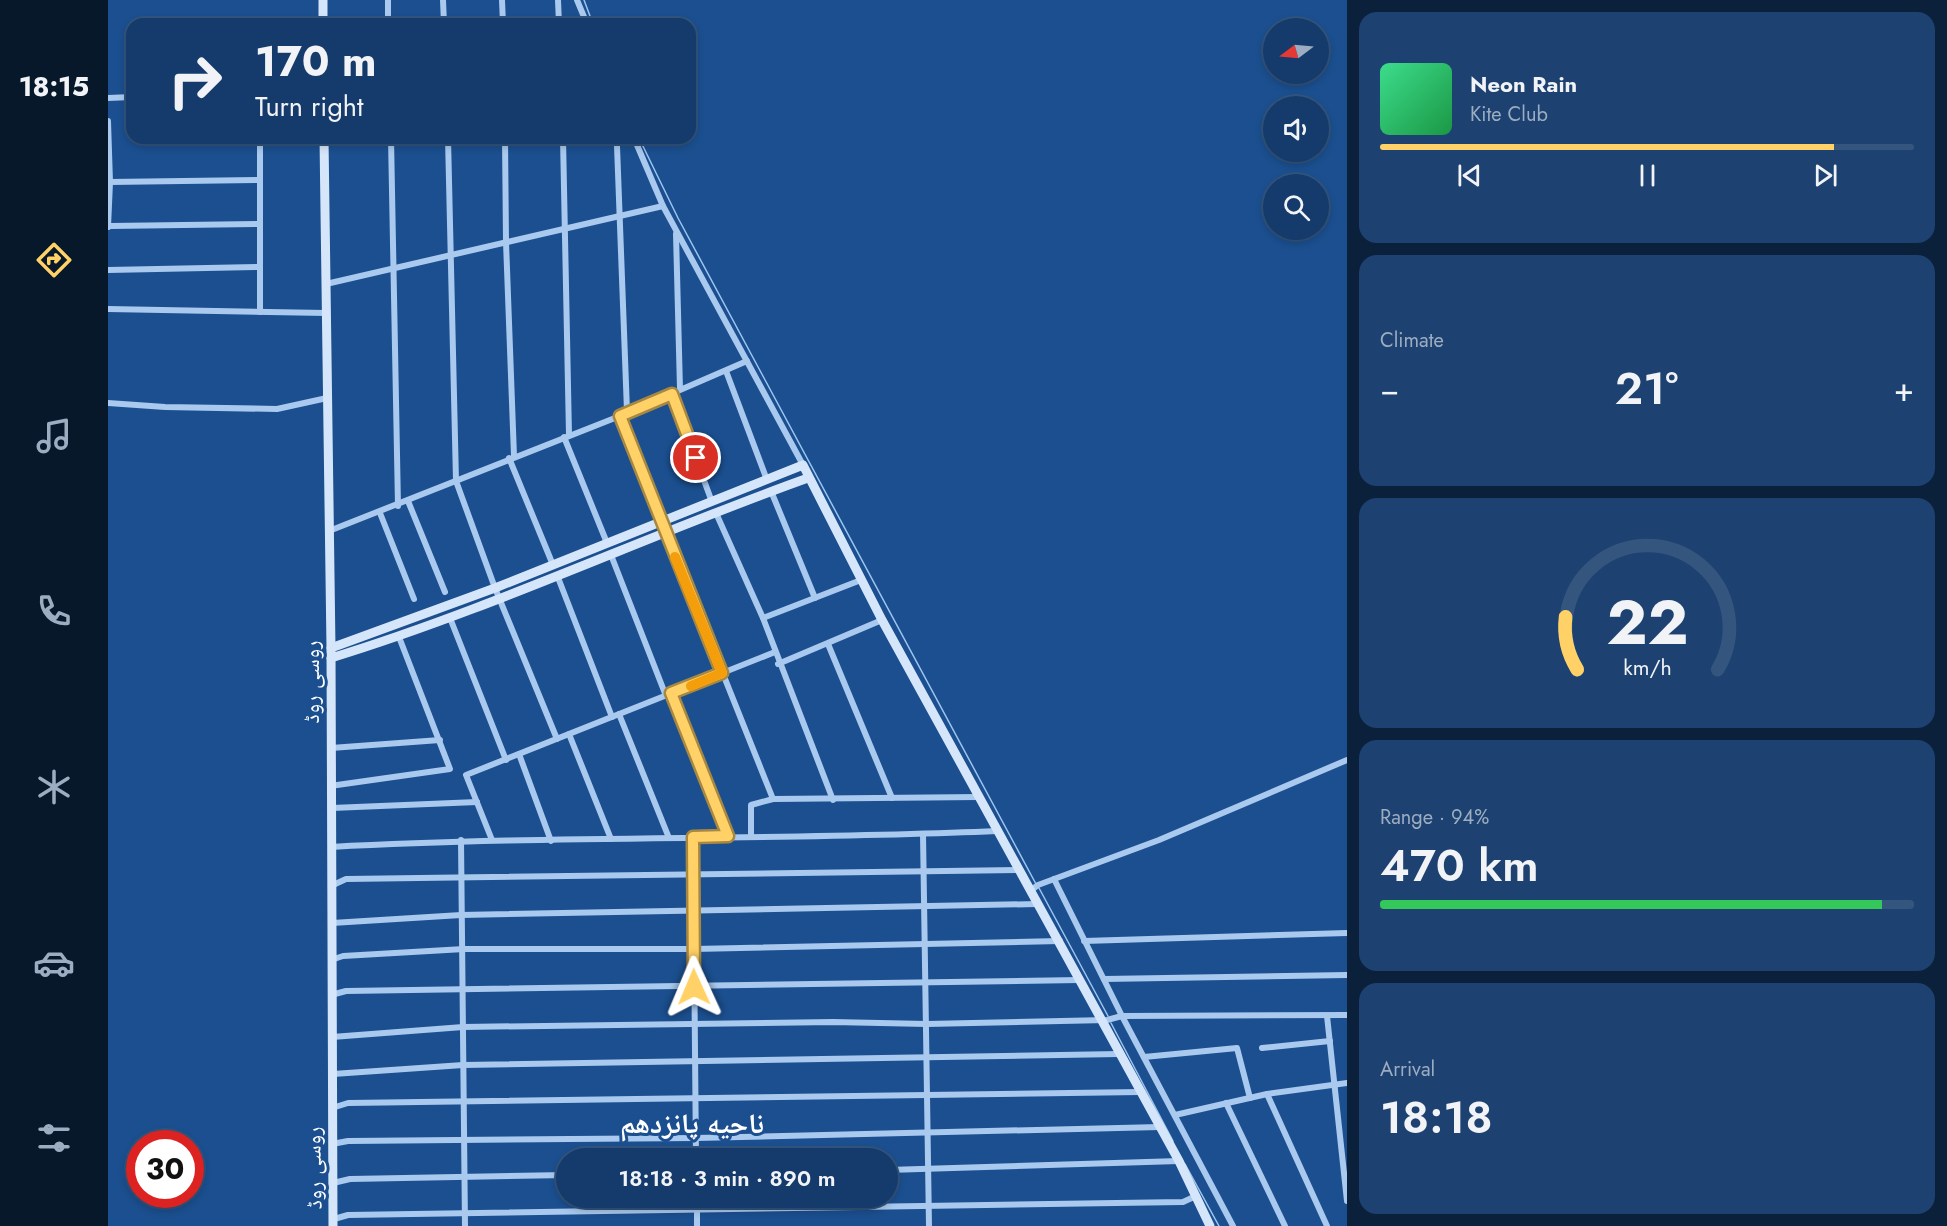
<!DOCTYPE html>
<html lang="en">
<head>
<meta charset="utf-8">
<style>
	:root { --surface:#143b6b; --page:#1d4271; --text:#f1f3f6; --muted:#9dadc1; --line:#33557e; --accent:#ffd166 }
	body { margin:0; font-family:Jost,"Noto Naskh Arabic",sans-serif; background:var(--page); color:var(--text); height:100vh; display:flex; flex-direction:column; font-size:22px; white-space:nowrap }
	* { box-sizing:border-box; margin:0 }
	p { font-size:20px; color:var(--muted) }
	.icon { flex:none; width:33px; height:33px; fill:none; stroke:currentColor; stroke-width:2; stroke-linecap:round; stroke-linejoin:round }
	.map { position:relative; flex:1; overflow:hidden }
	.side { display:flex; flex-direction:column; gap:12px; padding:12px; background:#0b203b; width:600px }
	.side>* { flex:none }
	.top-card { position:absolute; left:18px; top:18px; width:570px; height:126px; border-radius:18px; box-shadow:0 3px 9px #0003,0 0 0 2px var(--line); background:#143b6b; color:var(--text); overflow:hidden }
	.needle { width:39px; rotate:254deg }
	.fabs { position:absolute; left:1155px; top:18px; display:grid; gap:12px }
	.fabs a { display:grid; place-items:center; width:66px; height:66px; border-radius:50%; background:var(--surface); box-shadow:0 3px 9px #0003,0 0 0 2px var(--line); font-size:30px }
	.speed { position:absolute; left:18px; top:1130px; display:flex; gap:12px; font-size:30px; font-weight:700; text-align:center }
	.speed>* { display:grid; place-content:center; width:78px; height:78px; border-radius:50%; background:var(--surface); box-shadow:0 3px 9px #0003,0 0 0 2px var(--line); line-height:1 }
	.speed .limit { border:9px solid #d22; background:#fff; color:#111 }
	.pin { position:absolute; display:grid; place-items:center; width:51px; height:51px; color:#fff; margin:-26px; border:3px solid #fff; border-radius:50%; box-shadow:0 2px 6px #0007 }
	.me { position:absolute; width:66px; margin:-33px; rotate:359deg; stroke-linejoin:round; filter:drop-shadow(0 0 4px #0008) }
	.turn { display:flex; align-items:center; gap:21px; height:126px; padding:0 30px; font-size:27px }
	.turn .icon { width:78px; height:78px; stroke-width:2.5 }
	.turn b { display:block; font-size:42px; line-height:51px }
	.big { font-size:45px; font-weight:600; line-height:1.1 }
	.side .widget { flex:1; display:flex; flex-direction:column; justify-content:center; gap:9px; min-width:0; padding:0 21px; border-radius:18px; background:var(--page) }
	.side .dial { align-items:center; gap:0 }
	.dial svg { height:156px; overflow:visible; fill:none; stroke:var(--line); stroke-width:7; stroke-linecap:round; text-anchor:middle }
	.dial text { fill:var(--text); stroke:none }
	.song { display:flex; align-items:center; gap:18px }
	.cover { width:72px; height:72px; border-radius:9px; background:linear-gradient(135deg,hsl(150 70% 55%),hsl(140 70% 35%)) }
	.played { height:6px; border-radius:3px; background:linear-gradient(90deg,var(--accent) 85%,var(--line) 85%) }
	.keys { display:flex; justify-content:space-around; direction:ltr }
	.heat { display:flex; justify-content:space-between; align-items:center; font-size:33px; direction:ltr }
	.charge { height:9px; border-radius:4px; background:linear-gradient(90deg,#34c759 94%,var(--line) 0) }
	.trip { position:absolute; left:448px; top:1148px; width:342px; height:60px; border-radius:30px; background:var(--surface); box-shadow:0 3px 9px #0003,0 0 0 2px var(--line); font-weight:600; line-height:60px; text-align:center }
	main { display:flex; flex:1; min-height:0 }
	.menu { display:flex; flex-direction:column; width:108px; justify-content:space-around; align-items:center; background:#08182b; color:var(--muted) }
	.menu .icon { width:42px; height:42px }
	.menu .selected { color:var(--accent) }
	.menu b { font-size:27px; color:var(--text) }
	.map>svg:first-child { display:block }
</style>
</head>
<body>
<main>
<nav class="menu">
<b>18:15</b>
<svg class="icon selected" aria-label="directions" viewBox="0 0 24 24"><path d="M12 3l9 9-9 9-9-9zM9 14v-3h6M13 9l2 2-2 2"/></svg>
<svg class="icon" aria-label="music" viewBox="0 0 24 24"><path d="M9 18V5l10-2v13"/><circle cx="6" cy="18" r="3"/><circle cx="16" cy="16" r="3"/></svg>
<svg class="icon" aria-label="phone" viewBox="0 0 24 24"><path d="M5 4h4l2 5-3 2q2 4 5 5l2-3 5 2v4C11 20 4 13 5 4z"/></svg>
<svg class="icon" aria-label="climate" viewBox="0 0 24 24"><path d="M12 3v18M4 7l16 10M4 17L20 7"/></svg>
<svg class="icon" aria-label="car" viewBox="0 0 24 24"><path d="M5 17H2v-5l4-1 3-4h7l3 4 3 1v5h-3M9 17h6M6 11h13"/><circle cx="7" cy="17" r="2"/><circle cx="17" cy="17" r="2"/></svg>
<svg class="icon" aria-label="filters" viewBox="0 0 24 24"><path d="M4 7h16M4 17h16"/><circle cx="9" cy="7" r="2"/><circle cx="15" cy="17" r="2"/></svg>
</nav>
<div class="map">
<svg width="1239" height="1226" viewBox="0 0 1239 1226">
	<rect width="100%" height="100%" fill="#1b4f8f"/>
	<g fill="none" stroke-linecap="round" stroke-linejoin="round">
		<g stroke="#9cc4f0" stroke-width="1.5">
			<polyline points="476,0 485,24"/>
			<polyline points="531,138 570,218 928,884"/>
			<polyline points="931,888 1000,1016"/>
			<polyline points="1003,1023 1065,1141"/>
			<polyline points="1077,1164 1111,1226"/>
		</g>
		<g stroke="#a9c9ee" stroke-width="6">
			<polyline points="280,0 280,24"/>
			<polyline points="335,0 336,24"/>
			<polyline points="394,0 395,24"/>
			<polyline points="450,0 451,24"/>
			<polyline points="469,0 479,24"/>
			<polyline points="0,98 24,97"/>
			<polyline points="0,121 2,182 0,227"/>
			<polyline points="283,138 290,506"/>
			<polyline points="340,138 348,481 387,588 449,739"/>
			<polyline points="397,138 398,242 406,456"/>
			<polyline points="455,138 461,435"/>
			<polyline points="526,138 555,206 695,465"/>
			<polyline points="509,146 519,411"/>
			<polyline points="2,182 152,180"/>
			<polyline points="2,226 152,224"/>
			<polyline points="568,234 572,389"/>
			<polyline points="0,270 152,267"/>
			<polyline points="218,284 555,206"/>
			<polyline points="0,309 218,313"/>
			<polyline points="152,312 152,138"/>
			<polyline points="618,371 659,480"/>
			<polyline points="564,394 604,502"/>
			<polyline points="0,403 57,407 169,409 219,398"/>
			<polyline points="512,416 665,799"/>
			<polyline points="456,437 499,543"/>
			<polyline points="401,458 445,565"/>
			<polyline points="663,491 707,598"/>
			<polyline points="300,501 337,592"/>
			<polyline points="272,513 306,599"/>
			<polyline points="608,513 655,618 725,800"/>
			<polyline points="221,531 512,416 639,361"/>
			<polyline points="503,555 558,696"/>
			<polyline points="449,575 504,717"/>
			<polyline points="342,618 398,760"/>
			<polyline points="655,618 753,580"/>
			<polyline points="720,644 784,798"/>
			<polyline points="670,664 774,620"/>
			<polyline points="563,693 620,836"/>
			<polyline points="511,714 561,838"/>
			<polyline points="461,734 503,839"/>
			<polyline points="223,748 332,740"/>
			<polyline points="411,754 443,841"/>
			<polyline points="222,786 342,769 291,637"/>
			<polyline points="224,808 369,802"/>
			<polyline points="815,834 821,1226"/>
			<polyline points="643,836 643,805 665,799 871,797"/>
			<polyline points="585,837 588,1158"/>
			<polyline points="353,840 357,1226"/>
			<polyline points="384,840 358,775 667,652"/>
			<path d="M223 847C445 835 667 841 889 831"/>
			<polyline points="946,879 1014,1016 1125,1226"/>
			<polyline points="223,886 238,879 910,870"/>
			<polyline points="922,891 930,885 1051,840 1239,760"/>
			<polyline points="224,923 353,915 929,904"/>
			<polyline points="976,941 1239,933"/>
			<polyline points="223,960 235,956 356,949 586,949 952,941"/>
			<polyline points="996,979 1239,975"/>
			<polyline points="223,995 238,991 972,980"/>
			<polyline points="1219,1016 1239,1201"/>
			<polyline points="224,1037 355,1027 725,1022 819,1024 999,1020 1014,1016 1239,1015"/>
			<polyline points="1154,1048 1222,1041"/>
			<polyline points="1036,1057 1129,1048 1142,1098"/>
			<polyline points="225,1074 355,1065 1011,1054"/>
			<polyline points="1159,1094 1219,1226"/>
			<polyline points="1118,1103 1177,1226"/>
			<polyline points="224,1108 240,1103 1033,1092"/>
			<polyline points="1067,1115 1159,1094 1239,1083"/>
			<polyline points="224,1144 240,1141 588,1138 1052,1127"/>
			<polyline points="780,1170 1071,1161"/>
			<polyline points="225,1183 242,1179 459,1175"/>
			<polyline points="589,1197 589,1226"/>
			<polyline points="226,1219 240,1215 1075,1202 1088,1196"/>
		</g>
		<g stroke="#d6e6fa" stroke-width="9">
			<polyline points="215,0 215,24"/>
			<polyline points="216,138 223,648 225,1226"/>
			<polyline points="223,648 387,588 695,465 774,620 1071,1161 1102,1226"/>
			<path d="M223 658C386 608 540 535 700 478"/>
		</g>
	</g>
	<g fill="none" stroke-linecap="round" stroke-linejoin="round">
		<g stroke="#a68842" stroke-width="15">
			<polyline id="route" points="586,987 585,837 620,836 563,693 614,673 512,416 564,394 588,458"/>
		</g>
		<use href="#route" stroke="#ffd166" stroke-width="10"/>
		<polyline stroke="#f59e0b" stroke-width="10" points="567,557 614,673 583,686"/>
	</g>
	<g text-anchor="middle" stroke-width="6" stroke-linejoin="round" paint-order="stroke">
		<g font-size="22" fill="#fff" stroke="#1b4f8f">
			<text transform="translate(203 682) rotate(-90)" y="8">روسی روڈ</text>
			<text transform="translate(205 1168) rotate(-91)" y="8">روسی روڈ</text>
		</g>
		<g font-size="28" font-weight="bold" fill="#fff" stroke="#1b4f8f">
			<text x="584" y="1133">ناحیه پانزدهم</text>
		</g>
	</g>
</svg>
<div class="fabs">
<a><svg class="needle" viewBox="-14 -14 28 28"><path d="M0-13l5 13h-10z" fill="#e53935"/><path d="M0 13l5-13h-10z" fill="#9dadc1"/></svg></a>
<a><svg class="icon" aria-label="sound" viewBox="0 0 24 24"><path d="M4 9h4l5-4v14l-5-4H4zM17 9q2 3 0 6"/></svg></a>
<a><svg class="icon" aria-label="search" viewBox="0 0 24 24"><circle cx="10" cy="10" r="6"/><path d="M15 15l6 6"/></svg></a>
</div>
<div class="speed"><div class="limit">30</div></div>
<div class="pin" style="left:588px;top:458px;background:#d93025"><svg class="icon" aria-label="arrive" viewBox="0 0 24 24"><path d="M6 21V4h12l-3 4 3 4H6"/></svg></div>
<svg class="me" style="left:586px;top:987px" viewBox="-20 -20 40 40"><path d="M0-17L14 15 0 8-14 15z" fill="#ffd166" stroke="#fff" stroke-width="4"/></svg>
<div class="trip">18:18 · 3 min · 890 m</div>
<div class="top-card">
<div class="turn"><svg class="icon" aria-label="right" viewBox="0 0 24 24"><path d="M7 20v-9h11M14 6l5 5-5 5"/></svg><div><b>170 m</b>Turn right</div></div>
</div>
</div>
<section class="side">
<div class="widget">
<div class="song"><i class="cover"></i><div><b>Neon Rain</b><p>Kite Club</p></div></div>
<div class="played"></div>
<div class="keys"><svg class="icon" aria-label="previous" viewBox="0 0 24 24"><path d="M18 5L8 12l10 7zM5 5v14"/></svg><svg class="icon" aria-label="pause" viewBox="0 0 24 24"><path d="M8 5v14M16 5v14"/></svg><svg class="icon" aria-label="next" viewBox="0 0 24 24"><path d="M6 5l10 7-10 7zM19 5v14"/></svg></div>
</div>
<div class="widget"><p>Climate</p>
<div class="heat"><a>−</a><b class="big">21°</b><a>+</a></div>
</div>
<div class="widget dial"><svg viewBox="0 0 100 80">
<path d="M14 69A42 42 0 1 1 86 69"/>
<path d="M14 69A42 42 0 0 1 8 42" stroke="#ffd166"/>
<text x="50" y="56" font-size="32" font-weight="700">22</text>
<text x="50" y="72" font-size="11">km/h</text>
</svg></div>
<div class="widget"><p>Range · 94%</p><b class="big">470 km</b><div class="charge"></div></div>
<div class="widget"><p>Arrival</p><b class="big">18:18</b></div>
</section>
</main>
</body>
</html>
